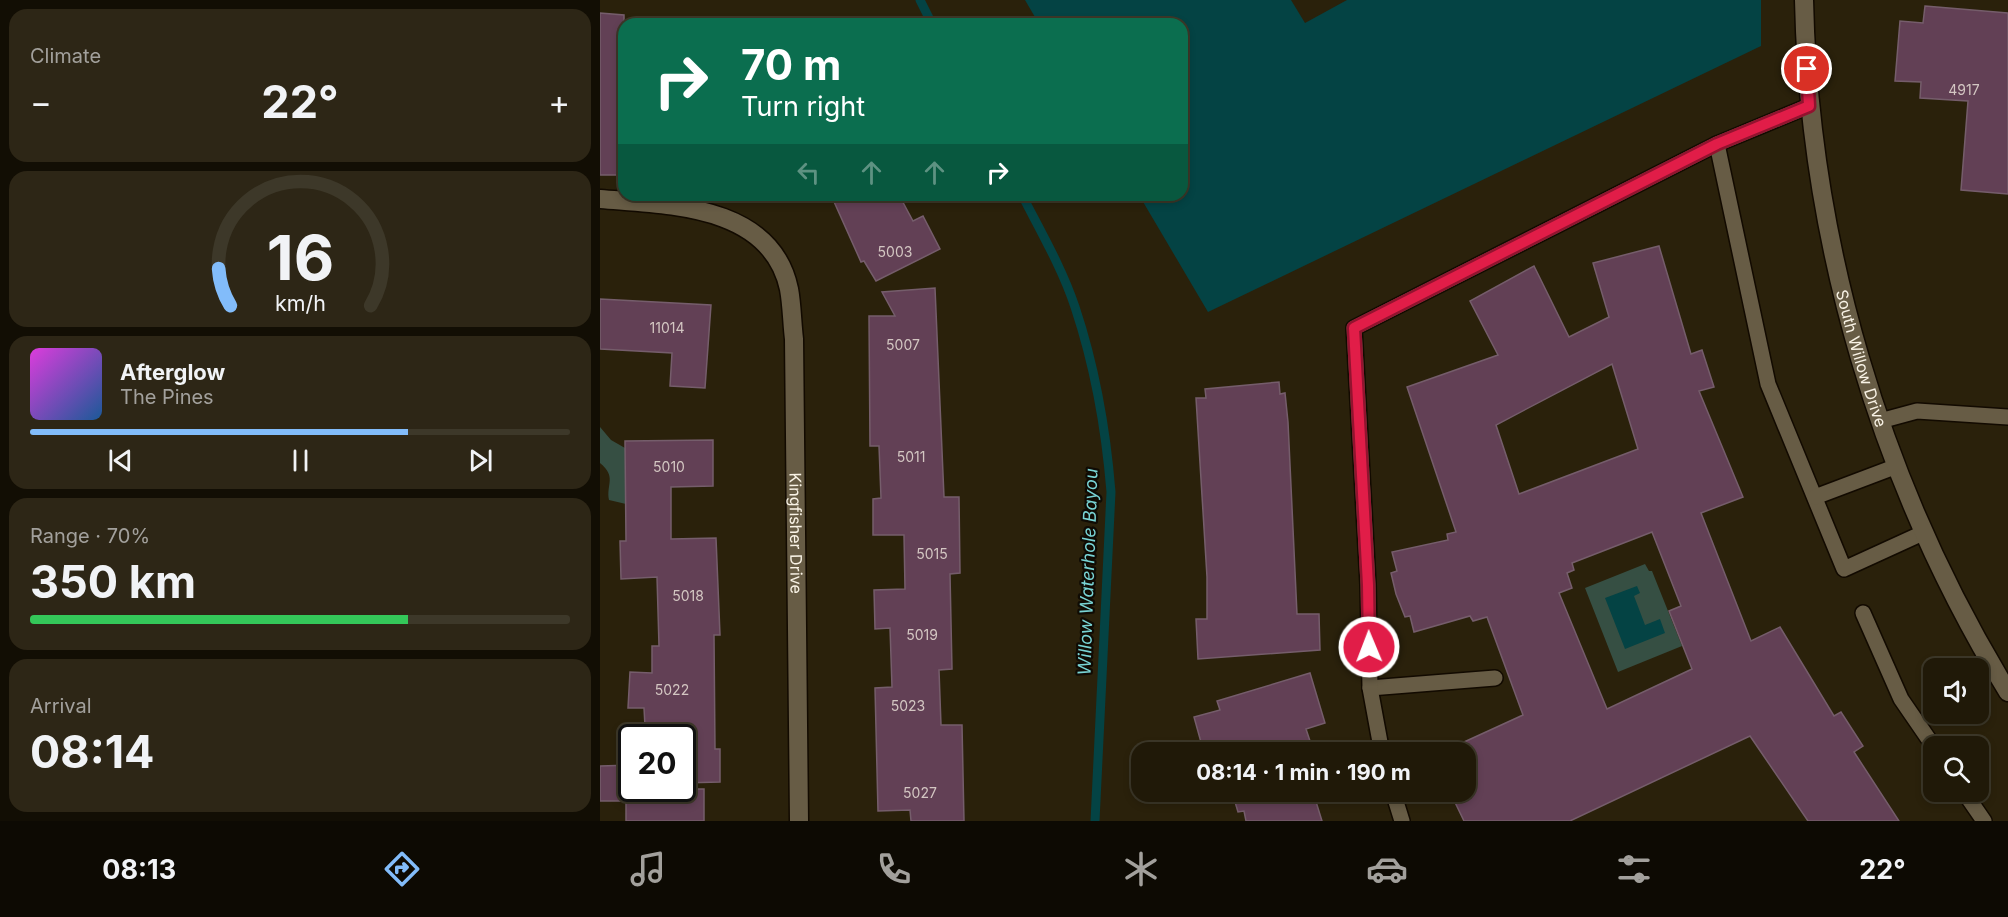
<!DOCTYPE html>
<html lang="en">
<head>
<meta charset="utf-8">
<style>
	:root { --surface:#201908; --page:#2d2616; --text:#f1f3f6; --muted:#a2a09c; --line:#3d3829; --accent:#82bcfa }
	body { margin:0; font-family:Inter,sans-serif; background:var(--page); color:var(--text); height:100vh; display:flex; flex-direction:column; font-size:22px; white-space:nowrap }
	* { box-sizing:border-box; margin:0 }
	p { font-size:20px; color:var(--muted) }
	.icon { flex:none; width:33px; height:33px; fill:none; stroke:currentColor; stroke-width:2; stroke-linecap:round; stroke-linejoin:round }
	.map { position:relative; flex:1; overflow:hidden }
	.panel { display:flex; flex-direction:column; gap:9px; padding:9px; background:#120e04; width:600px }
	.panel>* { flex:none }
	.banner { position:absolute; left:18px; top:18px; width:570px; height:183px; border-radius:18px; box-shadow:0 3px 9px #0003,0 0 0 2px var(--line); background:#0b6e4f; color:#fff; overflow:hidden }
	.controls { position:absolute; left:1323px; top:658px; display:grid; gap:12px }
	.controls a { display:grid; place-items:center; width:66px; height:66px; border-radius:12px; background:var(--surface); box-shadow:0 3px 9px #0003,0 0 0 2px var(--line); font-size:30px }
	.speed { position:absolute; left:18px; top:724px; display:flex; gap:12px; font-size:30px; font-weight:700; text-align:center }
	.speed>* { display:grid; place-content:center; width:78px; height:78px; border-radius:50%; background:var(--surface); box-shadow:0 3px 9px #0003,0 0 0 2px var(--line); line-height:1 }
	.speed .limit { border:3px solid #111; border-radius:9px; background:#fff; color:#111 }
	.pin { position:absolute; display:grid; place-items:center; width:51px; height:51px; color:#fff; margin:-26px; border:3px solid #fff; border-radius:50%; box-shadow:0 2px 6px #0007 }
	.me { position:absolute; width:66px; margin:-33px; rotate:359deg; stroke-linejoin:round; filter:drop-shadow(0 0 4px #0008) }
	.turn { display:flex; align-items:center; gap:21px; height:126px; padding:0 24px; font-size:27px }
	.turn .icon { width:78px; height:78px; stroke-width:2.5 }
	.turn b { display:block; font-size:42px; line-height:51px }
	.lanes { display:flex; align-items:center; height:57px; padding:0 24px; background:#0003; justify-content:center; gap:30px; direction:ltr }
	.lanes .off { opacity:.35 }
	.big { font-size:45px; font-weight:700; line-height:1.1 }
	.panel .tile { flex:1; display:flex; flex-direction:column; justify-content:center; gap:9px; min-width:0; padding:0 21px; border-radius:18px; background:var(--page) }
	.panel .dial { align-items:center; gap:0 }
	.dial svg { height:156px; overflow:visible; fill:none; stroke:var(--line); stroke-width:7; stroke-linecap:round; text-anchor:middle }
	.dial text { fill:var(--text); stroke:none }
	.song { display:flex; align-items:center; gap:18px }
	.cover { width:72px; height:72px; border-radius:9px; background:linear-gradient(135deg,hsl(300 70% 55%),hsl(210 70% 35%)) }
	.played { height:6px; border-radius:3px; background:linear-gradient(90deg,var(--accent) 70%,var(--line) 70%) }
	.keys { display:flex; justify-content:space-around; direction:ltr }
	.heat { display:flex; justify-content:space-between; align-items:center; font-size:33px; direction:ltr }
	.charge { height:9px; border-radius:4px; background:linear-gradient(90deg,#34c759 70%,var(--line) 0) }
	.trip { position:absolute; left:531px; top:742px; width:345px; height:60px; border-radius:18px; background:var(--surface); box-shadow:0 3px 9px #0003,0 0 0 2px var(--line); font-weight:700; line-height:60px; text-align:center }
	.dock { display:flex; height:96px; justify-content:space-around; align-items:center; background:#0d0a03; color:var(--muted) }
	.dock .icon { width:42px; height:42px }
	.dock .current { color:var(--accent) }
	.dock b { font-size:27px; color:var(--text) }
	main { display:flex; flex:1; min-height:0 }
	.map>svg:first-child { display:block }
</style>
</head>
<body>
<main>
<section class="panel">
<div class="tile"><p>Climate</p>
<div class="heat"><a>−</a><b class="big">22°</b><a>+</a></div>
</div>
<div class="tile dial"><svg viewBox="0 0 100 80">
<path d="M14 69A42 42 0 1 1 86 69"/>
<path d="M14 69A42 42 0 0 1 8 50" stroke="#82bcfa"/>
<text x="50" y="56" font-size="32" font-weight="700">16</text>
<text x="50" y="72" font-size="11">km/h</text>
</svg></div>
<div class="tile">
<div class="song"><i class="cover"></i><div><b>Afterglow</b><p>The Pines</p></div></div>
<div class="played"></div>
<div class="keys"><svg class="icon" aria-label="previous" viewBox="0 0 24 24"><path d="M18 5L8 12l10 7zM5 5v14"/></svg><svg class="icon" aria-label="pause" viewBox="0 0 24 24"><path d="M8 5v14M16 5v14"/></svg><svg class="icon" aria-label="next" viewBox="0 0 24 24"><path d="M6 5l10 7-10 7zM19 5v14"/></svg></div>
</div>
<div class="tile"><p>Range · 70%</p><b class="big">350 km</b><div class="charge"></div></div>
<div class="tile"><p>Arrival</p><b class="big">08:14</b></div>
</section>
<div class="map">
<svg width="1408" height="821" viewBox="0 0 1408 821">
	<rect width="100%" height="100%" fill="#2a210b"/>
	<g fill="#364f43">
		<path d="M0 427 11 440 25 448 26 504 9 500C6 484 17 477 0 463Z"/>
		<polygon points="1045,564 1049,571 1052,571 1082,646 1018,672 985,588"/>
	</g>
	<g fill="#044344">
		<polygon points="425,0 691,0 705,23 747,0 1161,0 1161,46 608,312 539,195 582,195 582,24 439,24"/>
		<polygon points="1037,586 1040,593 1034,596 1045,625 1060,619 1065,633 1025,649 1005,598"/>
	</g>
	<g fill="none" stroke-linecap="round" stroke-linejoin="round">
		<g stroke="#044344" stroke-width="9">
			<polyline points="320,0 332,24"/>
			<path d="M422 195C441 232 462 268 475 307 495 367 506 430 511 492L495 821"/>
		</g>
	</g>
	<g fill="#624055" stroke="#755d6b" stroke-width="1.5" fill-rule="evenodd">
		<polygon points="1325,6 1408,13 1408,194 1361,190 1368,101 1320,98 1321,82 1295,81 1300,21 1323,23"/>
		<polygon points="0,13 24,15 24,175 0,175"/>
		<polygon points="231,195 299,195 313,221 323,216 340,249 276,281 264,261 261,262"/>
		<path d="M1059 246 1091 354 1102 350 1114 387 1099 391 1143 497 1101 513 1151 641 1180 627 1234 716 1241 712 1263 746 1254 752 1299 821H1208L1150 736 970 821H864L850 792H866V753H840L923 715 887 617 873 621 870 616 814 632 810 616 805 617 796 594 791 573 797 571 792 552 848 540 847 534 856 532 807 387 898 355 870 301 934 266 969 337 1009 317 993 263ZM1012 364 1038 449 919 494 896 425ZM1052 532 1081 606 1069 611 1092 669 1007 709 959 593 972 588 967 573 974 570 972 563Z"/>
		<polygon points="335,288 344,497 359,497 360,573 350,574 352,669 339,670 341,725 362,725 364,821 311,821 310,810 278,811 275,688 292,687 290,628 275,629 274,590 305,589 304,535 273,535 273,499 281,498 279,446 270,446 269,316 295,316 282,292"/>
		<polygon points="0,299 111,305 105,388 70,386 72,353 0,349"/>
		<polygon points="679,382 680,394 685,393 688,422 697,614 719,614 720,650 598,659 596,619 607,619 607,577 596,398 606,398 605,389"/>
		<polygon points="113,440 113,486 71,487 71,539 116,538 120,635 114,635 115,749 120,749 120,782 82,783 82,725 45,726 44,708 28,708 30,672 52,673 52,646 59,646 57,577 21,579 20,541 26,541 25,441"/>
		<polygon points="710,673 725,723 706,729 714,753 604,753 594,717 620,710 617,701"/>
		<polygon points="32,765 32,789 104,789 104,821 26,821 26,801 0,801 0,766"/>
		<polygon points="632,792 713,792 722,821 646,821 644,811 638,812"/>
	</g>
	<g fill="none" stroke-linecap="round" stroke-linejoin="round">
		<g stroke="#120a00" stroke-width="18">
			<g id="lane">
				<polyline points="1117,144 1168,384 1244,569 1325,532"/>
				<polyline points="1280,421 1317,411 1408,417"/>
				<polyline points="1215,497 1297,466"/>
				<polyline points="1263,613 1301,699 1334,747"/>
				<polyline points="770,688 895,678"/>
				<polyline points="782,753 770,688 768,584 754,328 1117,144 1209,106"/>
				<polyline points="793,792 802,821"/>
				<polyline points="1364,792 1384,821"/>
			</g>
		</g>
		<g stroke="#120a00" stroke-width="21">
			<g id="street">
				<path id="s1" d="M0 199C68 205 171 204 189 289 192 305 192 323 194 339L199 821"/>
			</g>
		</g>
		<g stroke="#120a00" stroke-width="21">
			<g id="secondary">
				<path id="s2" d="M1204 0C1209 242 1281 485 1408 692"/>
			</g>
		</g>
		<use href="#lane" stroke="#675c45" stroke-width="15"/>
		<use href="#street" stroke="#675c45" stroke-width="18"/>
		<use href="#secondary" stroke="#675c45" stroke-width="18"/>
	</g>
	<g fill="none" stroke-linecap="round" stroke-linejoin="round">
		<g stroke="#92132f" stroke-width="15">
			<polyline id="route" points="769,647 768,585 754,328 1117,144 1209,106 1207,69"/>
		</g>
		<use href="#route" stroke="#e11d48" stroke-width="10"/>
	</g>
	<g text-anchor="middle" stroke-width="4.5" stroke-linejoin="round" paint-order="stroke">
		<g font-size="14" fill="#d3c6c2">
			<text x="1364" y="95">4917</text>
			<text x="295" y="257">5003</text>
			<text x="67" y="333">11014</text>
			<text x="303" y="350">5007</text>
			<text x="311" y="462">5011</text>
			<text x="69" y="472">5010</text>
			<text x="332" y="559">5015</text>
			<text x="88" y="601">5018</text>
			<text x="322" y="640">5019</text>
			<text x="72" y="695">5022</text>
			<text x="308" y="711">5023</text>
			<text x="320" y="798">5027</text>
		</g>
		<g font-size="16" fill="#f9f3e6" stroke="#0f0b04">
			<text dy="6" stroke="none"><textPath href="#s2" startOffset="364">South Willow Drive</textPath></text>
			<text dy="6" stroke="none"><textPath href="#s1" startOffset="471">Kingfisher Drive</textPath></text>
		</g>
		<g font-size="18" font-style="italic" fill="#79d4d5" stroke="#0f0b04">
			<text transform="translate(488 572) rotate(-88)" y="6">Willow Waterhole Bayou</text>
		</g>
	</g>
</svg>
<div class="controls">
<a><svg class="icon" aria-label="sound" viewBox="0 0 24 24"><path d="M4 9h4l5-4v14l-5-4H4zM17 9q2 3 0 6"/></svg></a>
<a><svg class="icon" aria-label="search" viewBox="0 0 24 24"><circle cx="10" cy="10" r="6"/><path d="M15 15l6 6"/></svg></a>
</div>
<div class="speed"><div class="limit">20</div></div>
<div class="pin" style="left:1207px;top:69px;background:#d93025"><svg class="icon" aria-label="arrive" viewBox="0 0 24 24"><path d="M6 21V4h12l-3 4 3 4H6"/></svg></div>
<svg class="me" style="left:769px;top:647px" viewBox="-20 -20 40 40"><circle r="17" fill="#e11d48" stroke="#fff" stroke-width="3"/><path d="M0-11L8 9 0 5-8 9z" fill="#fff"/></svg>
<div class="trip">08:14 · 1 min · 190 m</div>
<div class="banner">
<div class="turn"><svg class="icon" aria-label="right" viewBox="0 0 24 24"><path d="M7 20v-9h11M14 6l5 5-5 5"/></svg><div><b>70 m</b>Turn right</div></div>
<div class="lanes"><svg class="icon off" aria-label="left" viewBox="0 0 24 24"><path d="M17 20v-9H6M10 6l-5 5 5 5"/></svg><svg class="icon off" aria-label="ahead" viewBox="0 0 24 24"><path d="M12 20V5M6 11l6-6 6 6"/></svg><svg class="icon off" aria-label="ahead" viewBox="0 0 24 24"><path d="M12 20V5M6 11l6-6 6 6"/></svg><svg class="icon" aria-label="right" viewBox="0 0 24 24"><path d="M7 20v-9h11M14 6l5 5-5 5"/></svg></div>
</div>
</div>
</main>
<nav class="dock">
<b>08:13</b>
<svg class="icon current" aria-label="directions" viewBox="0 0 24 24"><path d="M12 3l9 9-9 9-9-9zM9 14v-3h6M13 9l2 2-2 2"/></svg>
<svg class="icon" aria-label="music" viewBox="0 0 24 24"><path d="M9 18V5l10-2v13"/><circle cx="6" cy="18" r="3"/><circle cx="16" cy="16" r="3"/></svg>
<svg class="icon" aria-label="phone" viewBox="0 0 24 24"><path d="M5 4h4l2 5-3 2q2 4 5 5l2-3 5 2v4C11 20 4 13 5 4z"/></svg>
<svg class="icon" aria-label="climate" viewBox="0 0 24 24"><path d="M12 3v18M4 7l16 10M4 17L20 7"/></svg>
<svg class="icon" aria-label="car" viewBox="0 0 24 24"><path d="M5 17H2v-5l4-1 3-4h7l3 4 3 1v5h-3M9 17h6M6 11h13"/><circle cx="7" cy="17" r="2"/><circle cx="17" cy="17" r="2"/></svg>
<svg class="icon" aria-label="filters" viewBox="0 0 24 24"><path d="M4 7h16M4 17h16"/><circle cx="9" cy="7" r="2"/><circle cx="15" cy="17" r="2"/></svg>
<b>22°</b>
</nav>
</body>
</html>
